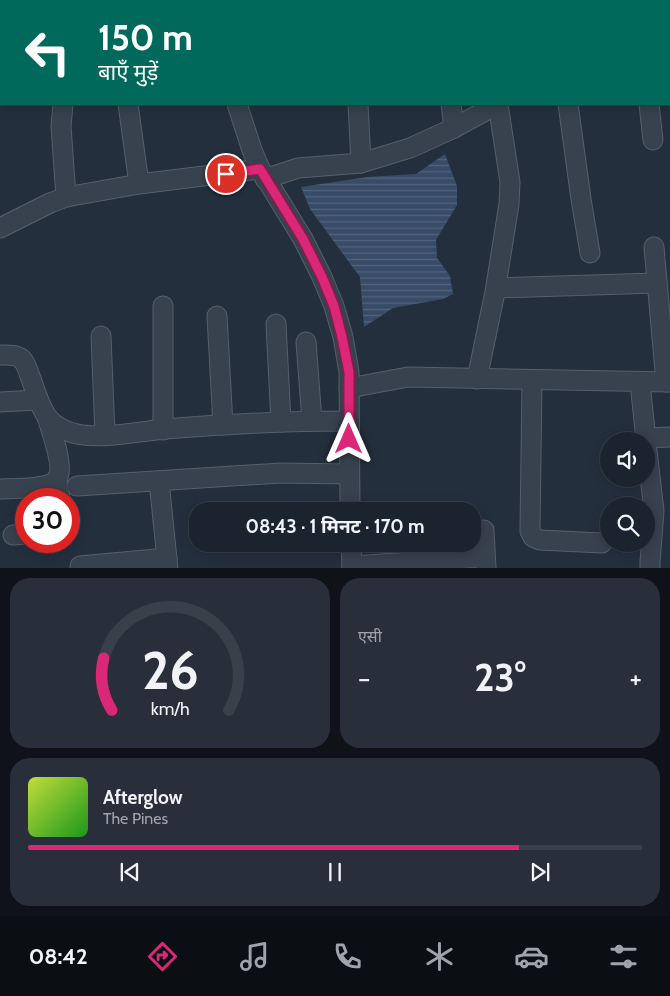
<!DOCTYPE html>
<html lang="hi">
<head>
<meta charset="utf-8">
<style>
	:root { --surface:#1b232e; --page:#282f3a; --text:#f1f3f6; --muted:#a0a4aa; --line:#39404a; --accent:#db2777 }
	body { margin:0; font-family:Cabin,"Noto Sans Devanagari",sans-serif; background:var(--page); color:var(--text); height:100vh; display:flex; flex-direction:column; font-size:19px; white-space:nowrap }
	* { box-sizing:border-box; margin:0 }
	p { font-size:16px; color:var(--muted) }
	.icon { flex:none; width:28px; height:28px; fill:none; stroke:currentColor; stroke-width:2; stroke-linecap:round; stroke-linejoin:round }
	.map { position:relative; height:568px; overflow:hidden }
	.drawer { display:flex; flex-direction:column; gap:10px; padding:10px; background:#0f1319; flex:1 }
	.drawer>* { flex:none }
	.hud { position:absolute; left:0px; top:0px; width:670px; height:105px; box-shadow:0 2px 12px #0003,0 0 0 1px var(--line); background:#00695c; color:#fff; overflow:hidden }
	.fabs { position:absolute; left:600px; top:432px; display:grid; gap:10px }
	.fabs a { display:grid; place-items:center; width:55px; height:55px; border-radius:50%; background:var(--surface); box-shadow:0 2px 12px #0003,0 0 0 1px var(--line); font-size:25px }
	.speed { position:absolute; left:15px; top:488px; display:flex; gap:10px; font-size:25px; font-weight:700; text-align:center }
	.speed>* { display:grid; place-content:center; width:65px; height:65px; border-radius:50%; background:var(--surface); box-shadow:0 2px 12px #0003,0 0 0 1px var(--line); line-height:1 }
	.speed .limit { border:8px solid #d22; background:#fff; color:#111 }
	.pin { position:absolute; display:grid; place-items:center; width:42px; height:42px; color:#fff; margin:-21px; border:2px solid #fff; border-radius:50%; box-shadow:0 1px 5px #0007 }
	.me { position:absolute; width:55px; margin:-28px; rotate:0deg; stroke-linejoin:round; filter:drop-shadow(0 0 4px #0008) }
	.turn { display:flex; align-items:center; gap:18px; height:105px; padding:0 15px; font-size:22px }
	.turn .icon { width:65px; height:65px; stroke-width:2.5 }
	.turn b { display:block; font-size:35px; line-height:42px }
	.big { font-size:38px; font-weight:700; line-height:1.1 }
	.drawer .card { flex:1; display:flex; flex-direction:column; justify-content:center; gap:8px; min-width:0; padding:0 18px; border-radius:20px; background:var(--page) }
	.drawer .dial { align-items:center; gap:0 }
	.dial svg { height:130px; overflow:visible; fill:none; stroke:var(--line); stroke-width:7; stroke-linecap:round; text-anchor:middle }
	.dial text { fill:var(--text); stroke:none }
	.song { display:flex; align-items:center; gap:15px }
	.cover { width:60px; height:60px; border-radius:8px; background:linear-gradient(135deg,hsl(70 70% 55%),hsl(120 70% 35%)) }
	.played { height:5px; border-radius:2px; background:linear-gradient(90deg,var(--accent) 80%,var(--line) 80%) }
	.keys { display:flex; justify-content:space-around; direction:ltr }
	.heat { display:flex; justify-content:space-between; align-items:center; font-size:28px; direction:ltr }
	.drawer .tiles { flex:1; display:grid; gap:10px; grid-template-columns:1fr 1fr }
	.card:last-child { grid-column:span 2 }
	.trip { position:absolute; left:189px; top:502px; width:292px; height:50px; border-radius:20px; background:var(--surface); box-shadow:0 2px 12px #0003,0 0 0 1px var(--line); font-weight:700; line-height:50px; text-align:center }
	.tab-bar { display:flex; height:80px; justify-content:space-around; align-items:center; background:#0b0e12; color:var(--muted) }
	.tab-bar .icon { width:35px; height:35px }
	.tab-bar .active { color:var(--accent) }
	.tab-bar b { font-size:22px; color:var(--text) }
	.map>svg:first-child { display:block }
</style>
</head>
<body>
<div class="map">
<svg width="670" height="569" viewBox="0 0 670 569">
	<defs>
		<pattern id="water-rules" width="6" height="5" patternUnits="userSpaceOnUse" patternTransform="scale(1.25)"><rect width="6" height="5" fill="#394c67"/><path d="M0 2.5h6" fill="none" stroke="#53647b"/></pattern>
	</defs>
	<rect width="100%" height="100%" fill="#242f3e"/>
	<polygon fill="url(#water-rules)" points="445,154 457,186 457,205 436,240 437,258 450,276 453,294 443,299 393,308 364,327 360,277 310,209 301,187 367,177 416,174"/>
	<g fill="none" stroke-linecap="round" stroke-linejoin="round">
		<g stroke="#565f6c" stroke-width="21">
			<g id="minor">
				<polyline points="206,0 206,1"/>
				<polyline points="350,0 350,1"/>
				<polyline points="440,0 440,1"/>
				<polyline points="505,0 505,1"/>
				<polyline points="567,0 567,1"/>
				<polyline points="669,20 670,20"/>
				<polyline points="63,104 61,126 66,197"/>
				<polyline points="128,104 139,184"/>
				<polyline points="237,104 252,150 260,169 303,239 322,277 334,306 343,337 349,372 350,511"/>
				<polyline points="358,104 361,163"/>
				<polyline points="451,104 454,128"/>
				<polyline points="568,104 581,199 590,253"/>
				<polyline points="649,104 653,140"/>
				<polyline points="265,179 298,168 361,163 410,148 454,128 498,104"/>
				<polyline points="0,228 50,203 66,197 139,184 260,169"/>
				<polyline points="654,247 666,382"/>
				<polyline points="496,288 657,283"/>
				<polyline points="217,316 223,425"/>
				<polyline points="276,324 281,422"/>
				<polyline points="101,336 105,435"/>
				<polyline points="306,342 312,421"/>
				<path d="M0 355C7 355 16 354 22 359 26 364 28 370 30 376 41 405 42 426 77 434 100 439 139 432 164 429 225 424 287 421 349 421"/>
				<polyline points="477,379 495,292 509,204 510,182 498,104"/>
				<polyline points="532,380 530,531 533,537 540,540 602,543"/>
				<polyline points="640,382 646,441"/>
				<polyline points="349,388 408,377 670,382"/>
				<polyline points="0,402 37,400"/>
				<polyline points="163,430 163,306"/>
				<polyline points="646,438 670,437"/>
				<polyline points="646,442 654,511 650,562 650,569"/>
				<polyline points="57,479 60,499"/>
				<polyline points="159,481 168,569"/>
				<polyline points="77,486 281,473 349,474"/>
				<path d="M0 489C14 488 30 489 43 486 48 485 54 483 57 479 65 468 51 430 47 417"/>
				<polyline points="484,530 486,567"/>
				<polyline points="13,535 26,534"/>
				<polyline points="351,544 352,569"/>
				<polyline points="80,566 167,558"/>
				<polyline points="352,566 485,557"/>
			</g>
		</g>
		<use href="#minor" stroke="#38414e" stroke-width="19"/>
	</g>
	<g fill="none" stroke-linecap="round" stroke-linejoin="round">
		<g stroke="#8e194d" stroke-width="12">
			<polyline id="route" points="226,174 260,169 303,239 322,277 334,306 342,337 349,372 349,439"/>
		</g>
		<use href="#route" stroke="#db2777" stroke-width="9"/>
	</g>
</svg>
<div class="fabs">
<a><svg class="icon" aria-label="sound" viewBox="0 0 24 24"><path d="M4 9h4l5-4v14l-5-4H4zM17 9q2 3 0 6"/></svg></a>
<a><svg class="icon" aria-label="search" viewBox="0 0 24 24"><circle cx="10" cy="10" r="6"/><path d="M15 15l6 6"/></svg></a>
</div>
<div class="speed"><div class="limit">30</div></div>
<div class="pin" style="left:226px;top:174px;background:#d93025"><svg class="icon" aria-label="arrive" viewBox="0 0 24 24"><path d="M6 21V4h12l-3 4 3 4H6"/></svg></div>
<svg class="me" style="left:349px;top:439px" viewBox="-20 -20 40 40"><path d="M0-17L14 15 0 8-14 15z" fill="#db2777" stroke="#fff" stroke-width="4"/></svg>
<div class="trip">08:43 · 1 मिनट · 170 m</div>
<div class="hud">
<div class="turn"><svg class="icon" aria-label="left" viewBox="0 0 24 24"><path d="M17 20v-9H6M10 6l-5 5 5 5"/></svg><div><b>150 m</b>बाएँ मुड़ें</div></div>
</div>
</div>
<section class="drawer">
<div class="tiles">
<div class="card dial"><svg viewBox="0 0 100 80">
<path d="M14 69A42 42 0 1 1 86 69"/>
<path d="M14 69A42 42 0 0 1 9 37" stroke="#db2777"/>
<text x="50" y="56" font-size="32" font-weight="700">26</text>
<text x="50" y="72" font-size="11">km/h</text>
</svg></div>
<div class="card"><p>एसी</p>
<div class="heat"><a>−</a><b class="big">23°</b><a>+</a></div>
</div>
<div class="card">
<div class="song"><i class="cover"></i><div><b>Afterglow</b><p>The Pines</p></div></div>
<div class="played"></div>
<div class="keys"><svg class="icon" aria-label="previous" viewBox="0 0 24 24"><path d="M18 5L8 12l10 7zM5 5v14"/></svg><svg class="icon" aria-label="pause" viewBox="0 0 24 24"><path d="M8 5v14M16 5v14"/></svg><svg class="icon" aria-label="next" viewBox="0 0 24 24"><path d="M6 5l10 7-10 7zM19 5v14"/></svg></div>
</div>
</div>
</section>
<nav class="tab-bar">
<b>08:42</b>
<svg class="icon active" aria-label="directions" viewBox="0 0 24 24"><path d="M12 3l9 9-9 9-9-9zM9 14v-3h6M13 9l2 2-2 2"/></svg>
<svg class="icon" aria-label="music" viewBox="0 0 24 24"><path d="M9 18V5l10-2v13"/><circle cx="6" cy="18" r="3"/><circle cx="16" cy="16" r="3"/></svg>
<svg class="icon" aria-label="phone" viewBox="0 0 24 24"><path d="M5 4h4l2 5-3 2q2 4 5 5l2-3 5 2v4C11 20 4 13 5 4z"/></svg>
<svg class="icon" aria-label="climate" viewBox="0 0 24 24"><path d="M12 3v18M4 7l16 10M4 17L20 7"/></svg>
<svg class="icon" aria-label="car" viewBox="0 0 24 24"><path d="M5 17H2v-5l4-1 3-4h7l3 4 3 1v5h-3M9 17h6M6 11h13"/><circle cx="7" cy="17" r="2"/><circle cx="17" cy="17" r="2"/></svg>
<svg class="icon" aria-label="filters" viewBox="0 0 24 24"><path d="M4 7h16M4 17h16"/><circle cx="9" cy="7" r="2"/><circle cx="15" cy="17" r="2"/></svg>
</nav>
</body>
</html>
